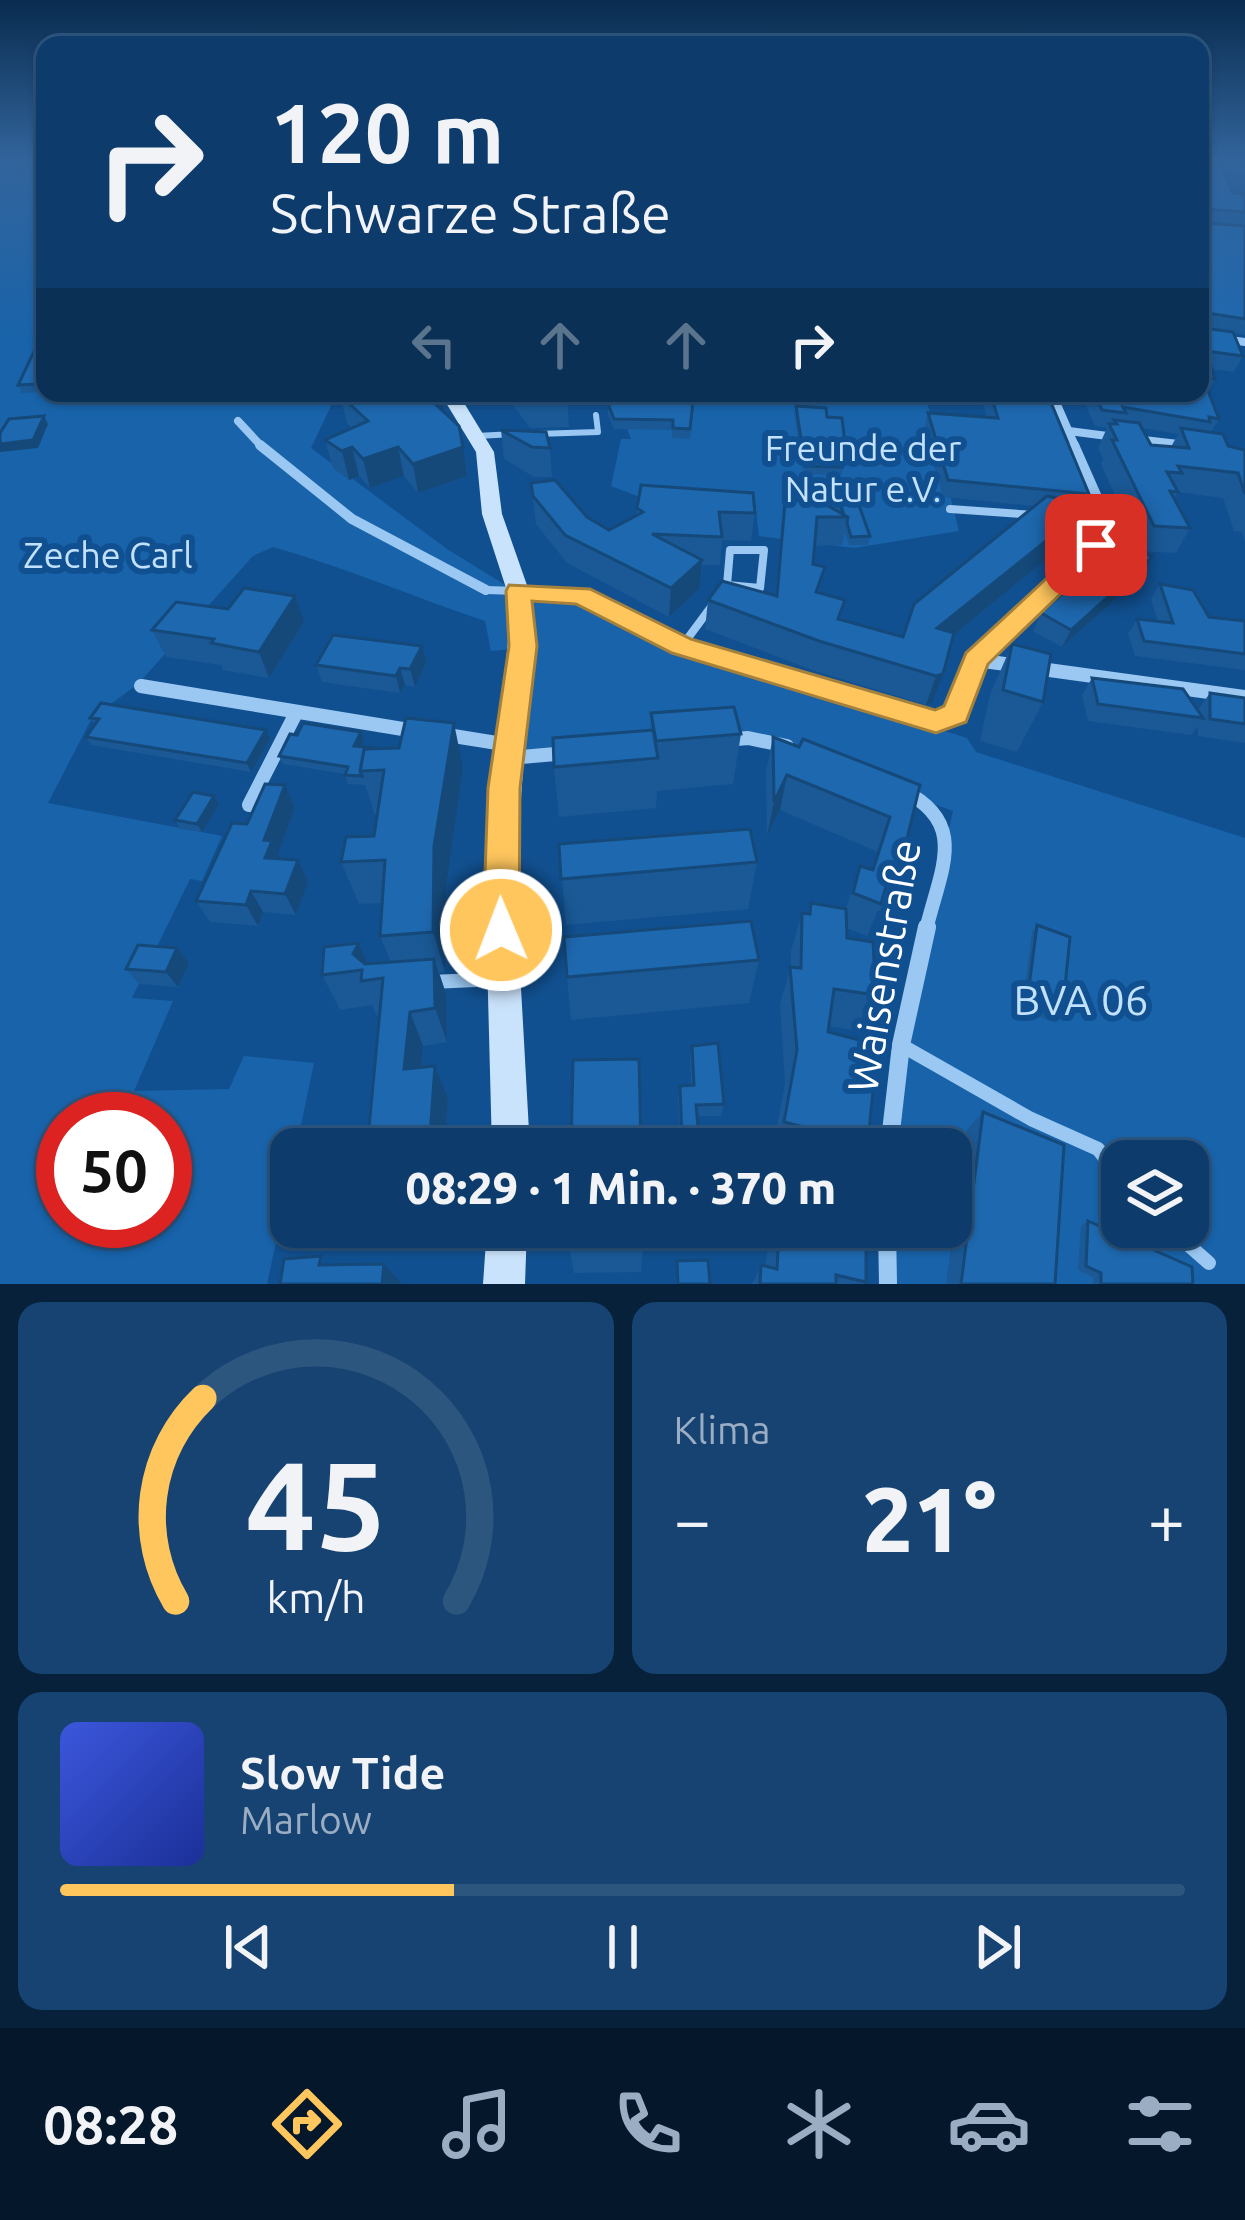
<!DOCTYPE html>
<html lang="de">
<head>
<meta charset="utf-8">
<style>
	:root { --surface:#0d3c6c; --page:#164372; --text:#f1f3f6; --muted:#9aadc2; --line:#2d567f; --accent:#ffc65d }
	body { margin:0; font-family:Ubuntu,sans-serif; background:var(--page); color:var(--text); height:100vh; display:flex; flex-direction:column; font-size:45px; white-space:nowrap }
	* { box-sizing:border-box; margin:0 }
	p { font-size:39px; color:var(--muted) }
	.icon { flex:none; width:66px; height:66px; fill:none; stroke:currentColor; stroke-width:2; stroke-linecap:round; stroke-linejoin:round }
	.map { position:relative; height:1284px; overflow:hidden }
	.side { display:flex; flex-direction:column; gap:18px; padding:18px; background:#07213b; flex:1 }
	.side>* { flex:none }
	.hud { position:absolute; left:36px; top:36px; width:1173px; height:366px; border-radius:24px; box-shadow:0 3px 9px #0004,0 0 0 3px var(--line); background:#0d3c6c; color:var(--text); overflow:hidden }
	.buttons { position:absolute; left:1101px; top:1140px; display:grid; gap:24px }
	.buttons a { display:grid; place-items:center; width:108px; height:108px; border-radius:24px; background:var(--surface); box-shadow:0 3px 9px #0004,0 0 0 3px var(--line); font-size:60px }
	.speed { position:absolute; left:36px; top:1092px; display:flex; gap:24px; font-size:60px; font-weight:700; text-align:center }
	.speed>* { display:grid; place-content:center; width:156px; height:156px; border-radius:50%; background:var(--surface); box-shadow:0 3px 9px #0004,0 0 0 3px var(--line); line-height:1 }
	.speed .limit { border:18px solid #d22; background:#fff; color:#111 }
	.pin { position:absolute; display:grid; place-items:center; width:102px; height:102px; color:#fff; margin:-51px; border-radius:24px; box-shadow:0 6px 18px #0006 }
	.me { position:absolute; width:132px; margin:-66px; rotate:359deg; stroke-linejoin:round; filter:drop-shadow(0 0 9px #0008) }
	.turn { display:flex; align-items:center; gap:42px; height:252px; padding:0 36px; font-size:54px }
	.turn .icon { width:156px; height:156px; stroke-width:2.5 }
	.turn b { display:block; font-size:84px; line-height:102px }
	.lanes { display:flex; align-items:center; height:114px; padding:0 36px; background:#0003; justify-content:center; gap:60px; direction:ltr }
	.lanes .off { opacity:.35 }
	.big { font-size:90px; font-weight:800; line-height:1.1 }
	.side .card { flex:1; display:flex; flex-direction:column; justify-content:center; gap:18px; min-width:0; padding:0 42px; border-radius:24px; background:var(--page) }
	.side .dial { align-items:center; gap:0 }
	.dial svg { height:312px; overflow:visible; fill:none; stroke:var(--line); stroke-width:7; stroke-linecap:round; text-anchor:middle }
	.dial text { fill:var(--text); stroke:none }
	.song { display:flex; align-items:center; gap:36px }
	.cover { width:144px; height:144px; border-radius:18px; background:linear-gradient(135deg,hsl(230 70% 55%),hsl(230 70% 35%)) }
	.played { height:12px; border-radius:6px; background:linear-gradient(90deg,var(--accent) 35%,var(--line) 35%) }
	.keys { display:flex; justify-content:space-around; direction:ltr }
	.heat { display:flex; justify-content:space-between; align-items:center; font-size:66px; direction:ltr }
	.side .tiles { flex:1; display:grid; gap:18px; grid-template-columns:1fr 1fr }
	.card:last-child { grid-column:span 2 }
	.trip { position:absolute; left:270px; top:1128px; width:702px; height:120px; border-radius:24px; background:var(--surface); box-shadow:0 3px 9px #0004,0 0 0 3px var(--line); font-weight:800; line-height:120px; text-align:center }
	.tabs { display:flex; height:192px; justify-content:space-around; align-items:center; background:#05182b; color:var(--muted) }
	.tabs .icon { width:84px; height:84px }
	.tabs .active { color:var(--accent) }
	.tabs b { font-size:54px; color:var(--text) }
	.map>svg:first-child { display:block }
</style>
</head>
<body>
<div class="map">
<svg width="1245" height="1284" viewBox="0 0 1245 1284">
	<rect width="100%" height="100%" fill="#115090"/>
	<g fill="#1863aa" fill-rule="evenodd">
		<path d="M0 162H26L12 172 45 173V393H337L311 448 447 549 517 592 522 648 491 651 485 621C413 597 345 567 273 547L253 556 138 684 92 718 48 803 222 836 202 881 190 879 132 998 173 1001 134 1091 229 1089 244 1056 314 1063 296 1149H291V1173L267 1284H0ZM63 1119H165V1221H63Z"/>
		<polygon points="613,393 925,393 959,531 854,548 759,536 755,503 650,501 611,486 621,439 631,439"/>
		<path d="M519 593H563L681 649 967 738 976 752 1245 838V1284H891V1227H951V1149H892L928 921 953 811 756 740 510 756ZM1122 1161H1188V1227H1122Z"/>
	</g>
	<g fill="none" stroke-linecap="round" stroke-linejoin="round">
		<g stroke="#9bc8f2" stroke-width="6">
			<polyline points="536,434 598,432 596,415"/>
			<polyline points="476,436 513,434"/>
		</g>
		<g stroke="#9bc8f2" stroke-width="8">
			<polyline points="950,509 1034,515"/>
			<polyline points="1075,518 1105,522"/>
			<polygon points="730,550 764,550 760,588 727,585"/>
			<polyline points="486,590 517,591"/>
			<polyline points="682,646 711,607"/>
		</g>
		<g stroke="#9bc8f2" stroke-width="14">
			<polyline points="431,982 498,979"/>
			<polyline points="901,1045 1031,1119 1098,1149 1122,1180"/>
			<polyline points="1168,1227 1209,1263"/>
		</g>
		<g stroke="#9bc8f2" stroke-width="8">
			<polyline points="1200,336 1245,342"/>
			<polyline points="1052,393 1076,448"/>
			<polyline points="238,421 263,448"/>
			<polyline points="1069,431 1115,437"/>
			<polyline points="1135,439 1187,445"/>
		</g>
		<g stroke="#9bc8f2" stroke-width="10">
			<polyline points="260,445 352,519 486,590"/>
			<polyline points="518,591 580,596 682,646 718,657"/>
			<polyline points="979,657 1106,530 1104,513 1074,445"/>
		</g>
		<g stroke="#9bc8f2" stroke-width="14">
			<polyline points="709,654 936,722 956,714 982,654"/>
			<polyline points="976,660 1245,697"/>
			<polyline points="141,686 415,731"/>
			<polyline points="441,734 510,745"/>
			<polyline points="725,740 748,738 787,746"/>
			<polyline points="510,758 567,753"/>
			<path d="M902 790C970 823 940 870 926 930"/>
			<polyline points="249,805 296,713"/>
		</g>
		<g stroke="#9bc8f2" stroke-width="18">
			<polyline points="889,1149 901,1045 927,927"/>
			<polyline points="887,1227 888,1284"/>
		</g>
		<g fill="#cae3fc" fill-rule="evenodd">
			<polygon points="440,393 458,393 494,452 502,514 529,591 534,620 515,880 530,1149 492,1149 485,880 510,620 507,591 482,514 476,452"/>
			<polygon points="487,1227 527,1227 525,1284 483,1284"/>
		</g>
	</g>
	<g fill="#1a5996" fill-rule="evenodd">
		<path d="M1200 162H1245V172L1224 170 1233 193 1245 194V335L1234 333 1243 356 1234 372 1211 369 1215 379 1208 392 1219 419 1211 432 1228 446 1245 450V542L1242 532 1234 531 1223 498 1178 492 1174 499 1190 528 1176 553 1140 551 1101 464 1103 459 1098 448 1107 428 1095 426 1080 393H1200ZM1142 428 1178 434 1171 447 1151 445Z"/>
		<polygon points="45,336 41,392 22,393 18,385"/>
		<polygon points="504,393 567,393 569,427 530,428"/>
		<polygon points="694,393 690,439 672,438 672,430 614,429 608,414 608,404"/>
		<polygon points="961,393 1047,393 1089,494 1078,533 953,636 932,703 926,705 812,670 705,629 708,600 775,596 785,502 838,512 839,501 870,536 868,545 849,545 845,532 842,545 814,546 813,564 820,593 845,600 840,619 903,637 1034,506 943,497 924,430 928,413 987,417 980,395"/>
		<polygon points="340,395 442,398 445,412 467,476 418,493 404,476 370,488 359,476 349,480 333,468 325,440 352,428 347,423"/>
		<polygon points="796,406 827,417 852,452 841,475 804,474 794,414"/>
		<polygon points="501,430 550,448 552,477 534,477 504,459"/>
		<polygon points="531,483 609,530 637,515 637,508 755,513 751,541 722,540 720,565 702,565 700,588 669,617 567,563 536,524"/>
		<polygon points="1143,574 1062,647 1033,631 1041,613"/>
		<polygon points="1160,584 1209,617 1245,621 1245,670 1135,656 1128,634 1137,619 1158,622 1151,599"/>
		<polygon points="304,622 269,678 223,670 221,665 166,657 152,630"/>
		<polygon points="1012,644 1043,702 1017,752 980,741 990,695"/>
		<polygon points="426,663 415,687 405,685 400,693 322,682 316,665"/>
		<polygon points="1092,678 1198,710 1210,693 1245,698 1245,743 1198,736 1198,726 1191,735 1088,721 1082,695"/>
		<polygon points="651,713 741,734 733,784 657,791 656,808 559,817 554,767 650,731"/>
		<polygon points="90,718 266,730 270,739 251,772 91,745 86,737 95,725"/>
		<polygon points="361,732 364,741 361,746 463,768 446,888 445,972 439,972 446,994 447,1042 423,1046 422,1067 435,1066 448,1098 445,1149 367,1149 379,1016 377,1016 372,1005 340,1010 322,975 368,964 391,962 380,936 382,903 359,904 341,862 374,836 377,815 375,815 365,785 348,784 345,774 283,764 279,756 297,735"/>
		<polygon points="773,737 920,785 897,880 883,913 878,910 867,936 847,928 847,938 876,995 859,1031 828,1026 828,1032 867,1149 773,1149 785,1083 780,1004 791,967 791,951 802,913 808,913 811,903 846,908 860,866 872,870 878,852 780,810 767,836 766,772"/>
		<polygon points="285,785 295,808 278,854 281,859 298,860 308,882 296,915 263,912 258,926 210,922 196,901 247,824"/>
		<polygon points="214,796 219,804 202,832 180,829 175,820"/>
		<polygon points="559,844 757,862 748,909 566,925"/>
		<polygon points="1037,925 1062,1016 1056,1023 1022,1009 1032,932"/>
		<polygon points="177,948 189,963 178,987 139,984 126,969"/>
		<polygon points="759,960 749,1003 571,1020 567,977"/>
		<polygon points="692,1046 724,1104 721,1116 697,1116 699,1137 697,1148 681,1148 678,1098 680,1086 691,1085 690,1059"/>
		<polygon points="983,1112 1055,1284 946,1284 967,1130"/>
		<polygon points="1088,1221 1193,1284 1093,1284 1093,1277 1078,1270 1081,1226"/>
		<polygon points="353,1227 413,1227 412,1244 371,1248"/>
		<polygon points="793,1227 866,1227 866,1282 864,1284 752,1284 761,1265 766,1266 767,1253 779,1229 793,1233"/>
		<polygon points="643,1245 641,1272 574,1273 569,1246"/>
	</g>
	<g fill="#15497a">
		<polygon points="45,376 45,388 41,392 37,384"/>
		<polygon points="118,393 145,393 121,399"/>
		<polygon points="442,398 447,426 433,402"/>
		<polygon points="44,416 48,424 38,448 0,452 0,444"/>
		<polygon points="352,447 359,476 349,480 342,451"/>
		<polygon points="398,447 404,476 370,488 363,459"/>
		<polygon points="463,447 467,476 418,493 413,464"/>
		<polygon points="1091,505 1078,533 927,657 937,628"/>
		<polygon points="1152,557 1143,574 1062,647 1071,630"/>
		<polygon points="702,560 700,588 669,617 671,588"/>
		<polygon points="295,596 304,622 269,678 259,652"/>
		<polygon points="422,646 426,663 415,687 410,669"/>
		<polygon points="400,668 405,685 400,693 396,676"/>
		<polygon points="943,674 932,703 926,705 936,676"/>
		<polygon points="454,723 463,768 446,888 445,972 433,932 434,846"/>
		<polygon points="266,730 270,739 251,772 247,763"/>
		<polygon points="361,732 364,741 357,755 354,746"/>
		<polygon points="787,775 780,810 767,836 774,802"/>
		<polygon points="285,785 295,808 278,854 283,863 265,858 264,840"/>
		<polygon points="214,796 219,804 202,832 197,824"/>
		<polygon points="298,860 308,882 296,915 285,894"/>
		<polygon points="251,891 263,912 258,926 246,905"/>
		<polygon points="359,943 374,980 353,954"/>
		<polygon points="177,948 189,963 178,987 166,972"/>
		<polygon points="434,959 446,994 447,1042 435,1008"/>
		<polygon points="410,1012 423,1046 419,1100 404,1069"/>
		<polygon points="435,1066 448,1098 445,1149 429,1149"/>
		<polygon points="399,1227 413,1227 412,1244"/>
		<polygon points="384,1264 402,1284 382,1284"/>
	</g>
	<g fill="#1e68af" stroke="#15497a" stroke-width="3">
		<polygon points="1200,162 1220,162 1233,193 1245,194 1245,212 1204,209 1200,214"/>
		<polygon points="1200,218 1204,223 1245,226 1245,319 1208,313 1200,317"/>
		<polygon points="1200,317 1203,328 1233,332 1243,356 1206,351 1215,379 1203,378 1219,419 1209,417 1210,422 1123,407 1126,413 1102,410 1094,393 1200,393"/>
		<polygon points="45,336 45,376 37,384 18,385 39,341"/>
		<polygon points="345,393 439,393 442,398 433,402 459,426 463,447 413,464 398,447 363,459 352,447 342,451 325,440 368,421 340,395"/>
		<polygon points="640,393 694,393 690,429 673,428 673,420 614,419 608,404 640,400"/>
		<polygon points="990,393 1047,393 1089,494 948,480 928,413 998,418"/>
		<polygon points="796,406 826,408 827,417 842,418 845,443 854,444 842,467 805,466"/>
		<polygon points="44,416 33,440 0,444 0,433 9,419"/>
		<polygon points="1114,420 1139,423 1151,445 1189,448 1181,428 1223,434 1228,446 1245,450 1245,494 1238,473 1178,466 1182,473 1167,472 1178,492 1170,491 1190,528 1154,526 1112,440 1117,440 1109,424 1117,424"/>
		<polygon points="501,430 546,432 550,448 532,447"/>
		<polygon points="555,480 587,517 609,530 643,512 637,508 641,485 753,493 755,513 719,512 722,537 652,534 702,560 671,588 565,535 533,496 531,483"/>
		<polygon points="1047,496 1091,505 937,628 954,633 943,674 936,676 819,641 708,600 722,581 777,596 785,502 814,498 848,517 817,517 813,564 825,567 816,592 845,600 838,619 903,637 914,604"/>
		<polygon points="857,500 870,536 851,537 847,523 848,517 844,515 839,501"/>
		<polygon points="1120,541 1152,557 1071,630 1041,613"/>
		<polygon points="1160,584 1193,590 1209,617 1245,621 1245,654 1144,641 1137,619 1173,623"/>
		<polygon points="244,588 295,596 259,652 211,643 214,639 152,630 176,602 228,609"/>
		<polygon points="333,635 422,646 410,669 400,668 396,676 316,665"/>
		<polygon points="1012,644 1051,654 1043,702 1003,690"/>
		<polygon points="1092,678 1183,689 1203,718 1098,704"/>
		<polygon points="1210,693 1245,698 1245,724 1210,719"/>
		<polygon points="101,703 266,730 247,763 86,737 99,719 90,718"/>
		<polygon points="734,707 741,734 656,741 651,713"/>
		<polygon points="406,718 454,723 434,846 433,932 380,936 385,860 341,862 346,837 374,836 384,770 360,771 364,749 399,748"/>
		<polygon points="303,723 361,732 354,746 377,748 364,749 360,771 362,776 345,775 348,767 279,756 290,734 297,735"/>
		<polygon points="653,730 658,758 554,767 553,738"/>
		<polygon points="773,737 799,747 803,739 920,785 897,880 889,876 881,904 853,893 860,866 873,870 890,817 787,775 774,802"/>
		<polygon points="265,784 285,785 264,840 272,841 265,858 298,860 285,894 251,891 246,905 196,901 232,823 247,824"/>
		<polygon points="193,792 214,796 197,824 175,820"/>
		<polygon points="750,829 757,862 561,879 559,844"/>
		<polygon points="811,903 846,909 847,938 873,942 876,995 834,989 828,1032 878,1045 867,1149 813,1149 815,1130 784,1122 797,1050 790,967 801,968 802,913 810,914"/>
		<polygon points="751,921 759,960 567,977 564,937"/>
		<polygon points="1037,925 1070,937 1062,1016 1027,1002"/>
		<polygon points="359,943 353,954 365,964 434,959 435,1008 410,1012 404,1069 435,1066 429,1149 367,1149 383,978 361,981 362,970 322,975 324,947"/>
		<polygon points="138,945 177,948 166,972 126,969"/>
		<polygon points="718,1043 724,1104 696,1105 699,1137 682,1137 680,1086 694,1085 692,1046"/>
		<polygon points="639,1059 641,1149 571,1149 573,1060"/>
		<polygon points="983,1112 1064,1145 1055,1284 961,1284"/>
		<polygon points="1088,1221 1192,1267 1193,1284 1101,1284 1101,1273 1086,1266"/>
		<polygon points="569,1227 643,1227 643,1245 569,1246"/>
		<polygon points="807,1227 866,1227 866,1282 836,1275 836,1284 760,1284 761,1265 777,1269 779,1229 806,1236"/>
		<polygon points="321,1256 319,1265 384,1264 382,1284 280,1284 284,1259"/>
		<polygon points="708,1260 710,1284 678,1284 677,1261"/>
	</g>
	<linearGradient id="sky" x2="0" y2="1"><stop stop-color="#092c4f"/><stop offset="0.47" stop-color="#32649c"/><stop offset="1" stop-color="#32649c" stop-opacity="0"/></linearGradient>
	<rect width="1245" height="342" fill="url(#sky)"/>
	<polygon fill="#ffc65d" stroke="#a6813c" stroke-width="3" points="1096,537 1105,540 1105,551 988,664 966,722 936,733 672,653 576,604 532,601 537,646 520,788 519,930 514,942 501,947 488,942 483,930 488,788 509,646 506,591 509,585 590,589 691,639 935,710 944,706 966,653 1088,540"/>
	<g text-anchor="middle" stroke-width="12" stroke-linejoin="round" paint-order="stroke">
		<g font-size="36" fill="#c2e1fd" stroke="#115090">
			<text x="863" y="461">Freunde der<tspan x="863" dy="41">Natur e.V.</tspan></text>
			<text x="108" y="568">Zeche Carl</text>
		</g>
		<g font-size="42" fill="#fff" stroke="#115090">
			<text transform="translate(884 966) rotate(-80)" y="15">Waisenstraße</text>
		</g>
		<g font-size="42" fill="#c2e1fd" stroke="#115090">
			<text x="1081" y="1015">BVA 06</text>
		</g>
	</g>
</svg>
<div class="buttons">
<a><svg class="icon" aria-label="layers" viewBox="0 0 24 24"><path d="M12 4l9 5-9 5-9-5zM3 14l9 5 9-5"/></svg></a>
</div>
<div class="speed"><div class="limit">50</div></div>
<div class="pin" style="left:1096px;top:545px;background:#d93025"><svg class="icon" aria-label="arrive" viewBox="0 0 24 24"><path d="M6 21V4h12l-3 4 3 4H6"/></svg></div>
<svg class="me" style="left:501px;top:930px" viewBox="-20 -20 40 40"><circle r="17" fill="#ffc65d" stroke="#fff" stroke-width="3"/><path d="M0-11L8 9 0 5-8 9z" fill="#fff"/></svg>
<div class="trip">08:29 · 1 Min. · 370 m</div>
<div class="hud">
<div class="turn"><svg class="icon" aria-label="right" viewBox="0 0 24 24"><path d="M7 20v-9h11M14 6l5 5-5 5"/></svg><div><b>120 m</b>Schwarze Straße</div></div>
<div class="lanes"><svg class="icon off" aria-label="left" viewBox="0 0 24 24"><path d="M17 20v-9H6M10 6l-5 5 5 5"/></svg><svg class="icon off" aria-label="ahead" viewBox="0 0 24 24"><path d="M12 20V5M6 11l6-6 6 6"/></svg><svg class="icon off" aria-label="ahead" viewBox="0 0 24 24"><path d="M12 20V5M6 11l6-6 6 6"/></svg><svg class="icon" aria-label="right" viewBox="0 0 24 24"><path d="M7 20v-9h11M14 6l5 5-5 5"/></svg></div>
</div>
</div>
<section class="side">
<div class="tiles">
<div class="card dial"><svg viewBox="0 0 100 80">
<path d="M14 69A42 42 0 1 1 86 69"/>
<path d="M14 69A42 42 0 0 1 21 17" stroke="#ffc65d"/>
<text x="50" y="56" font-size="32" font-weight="700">45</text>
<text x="50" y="72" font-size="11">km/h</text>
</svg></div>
<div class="card"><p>Klima</p>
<div class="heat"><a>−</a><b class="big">21°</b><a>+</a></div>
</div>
<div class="card">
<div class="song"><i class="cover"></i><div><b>Slow Tide</b><p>Marlow</p></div></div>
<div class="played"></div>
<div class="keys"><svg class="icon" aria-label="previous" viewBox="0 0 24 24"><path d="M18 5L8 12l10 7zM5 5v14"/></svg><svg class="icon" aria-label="pause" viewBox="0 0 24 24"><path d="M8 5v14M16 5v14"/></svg><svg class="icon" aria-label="next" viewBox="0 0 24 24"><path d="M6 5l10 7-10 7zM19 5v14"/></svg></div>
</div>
</div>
</section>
<nav class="tabs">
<b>08:28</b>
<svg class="icon active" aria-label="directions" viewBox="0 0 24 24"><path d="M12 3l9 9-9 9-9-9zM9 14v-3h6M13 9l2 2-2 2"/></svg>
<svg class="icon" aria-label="music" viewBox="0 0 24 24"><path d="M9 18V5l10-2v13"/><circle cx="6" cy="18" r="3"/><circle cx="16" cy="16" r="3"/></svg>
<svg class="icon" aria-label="phone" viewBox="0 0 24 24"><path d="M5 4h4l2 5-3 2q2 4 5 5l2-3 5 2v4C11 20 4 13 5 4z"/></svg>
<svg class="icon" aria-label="climate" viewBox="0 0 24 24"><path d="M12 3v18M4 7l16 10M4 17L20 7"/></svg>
<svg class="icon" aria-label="car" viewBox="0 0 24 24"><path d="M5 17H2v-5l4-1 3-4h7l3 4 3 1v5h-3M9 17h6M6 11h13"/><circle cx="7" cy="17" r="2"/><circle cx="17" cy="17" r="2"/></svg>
<svg class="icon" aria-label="filters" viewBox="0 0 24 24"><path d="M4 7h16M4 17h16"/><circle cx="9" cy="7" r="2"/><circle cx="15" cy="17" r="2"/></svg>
</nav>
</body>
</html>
